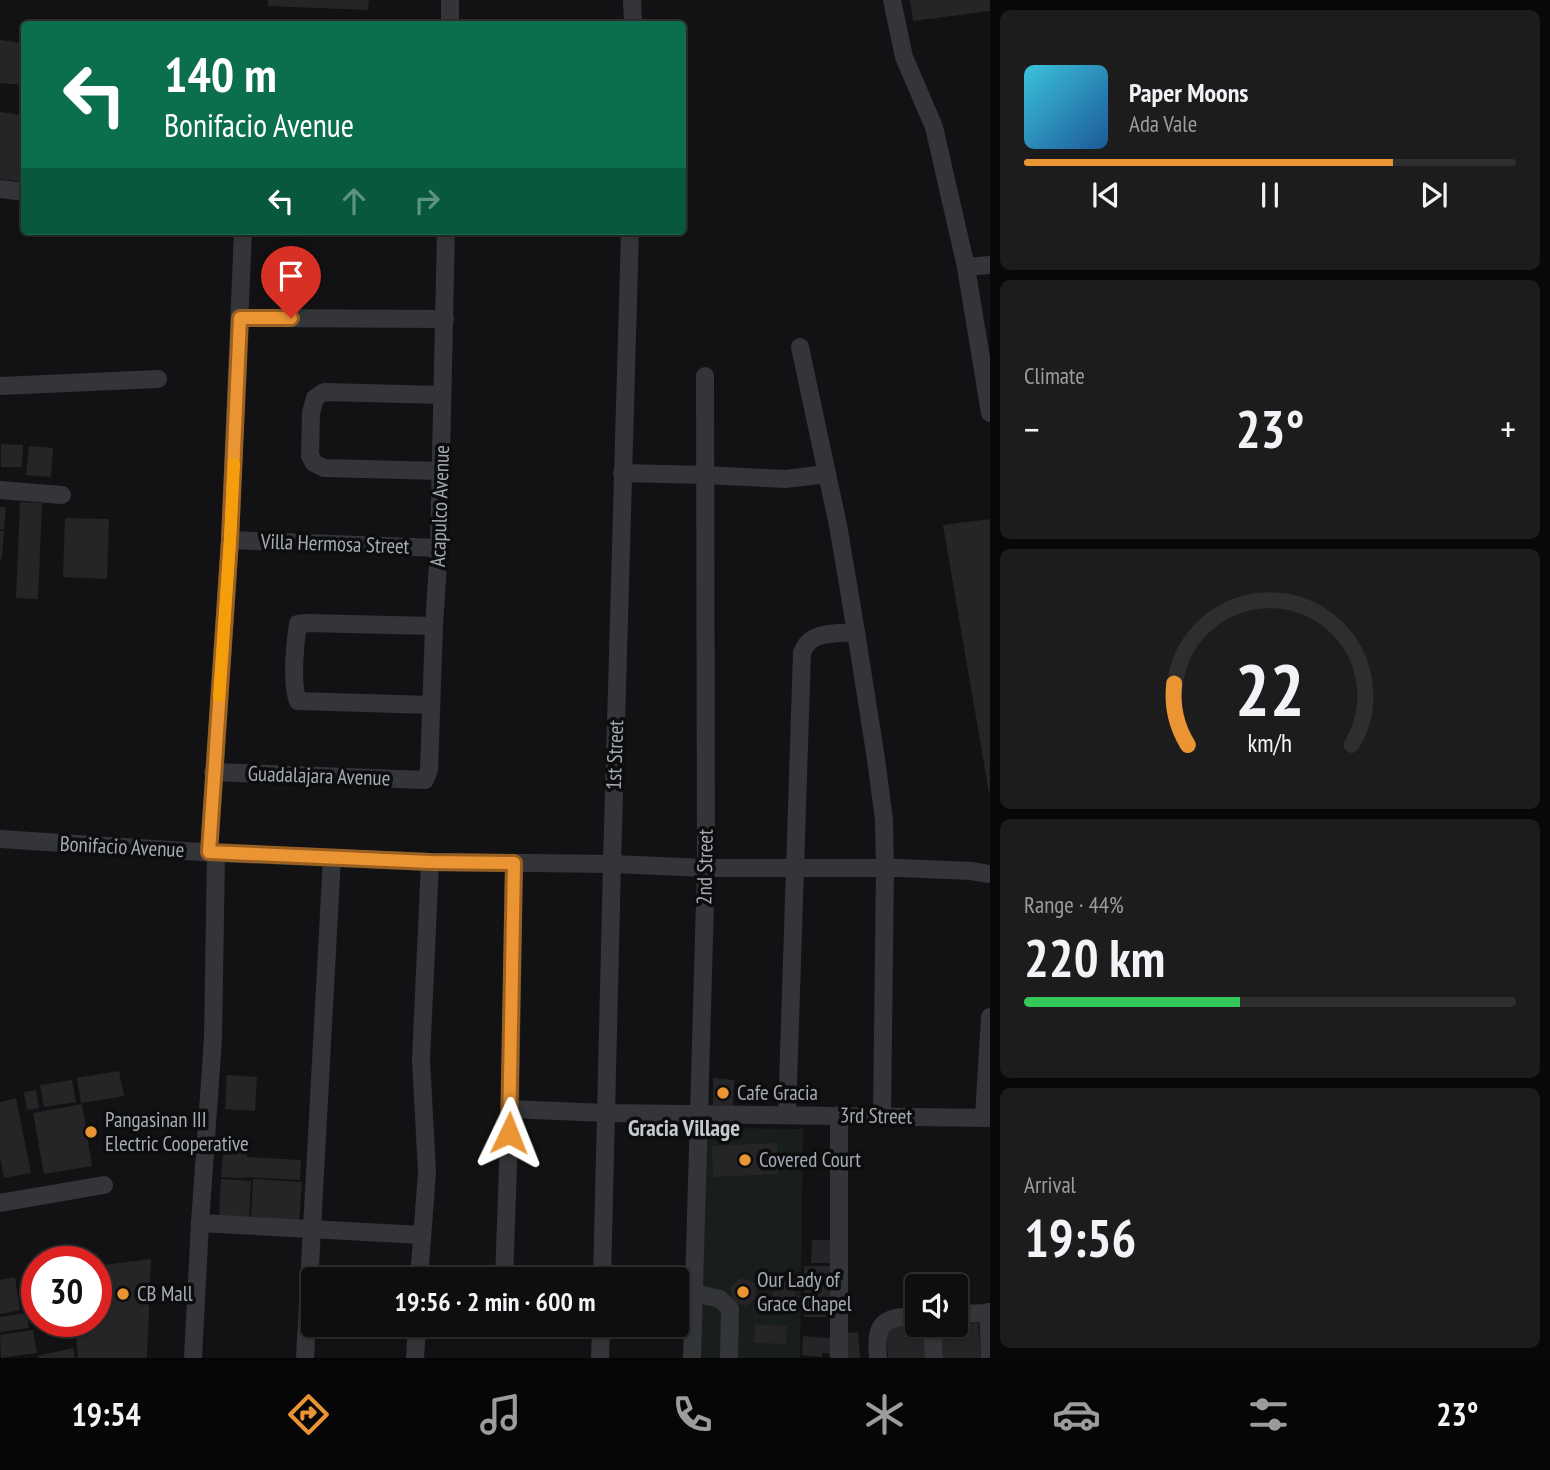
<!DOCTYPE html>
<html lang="en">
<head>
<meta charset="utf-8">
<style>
	:root { --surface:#0e0e0f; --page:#1c1c1d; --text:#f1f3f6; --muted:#9b9c9e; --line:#2e2e2f; --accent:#eb9433 }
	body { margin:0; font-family:"PT Sans Narrow",sans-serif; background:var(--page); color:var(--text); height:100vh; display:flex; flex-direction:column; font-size:26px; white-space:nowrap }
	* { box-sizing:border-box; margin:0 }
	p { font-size:23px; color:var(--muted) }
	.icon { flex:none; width:38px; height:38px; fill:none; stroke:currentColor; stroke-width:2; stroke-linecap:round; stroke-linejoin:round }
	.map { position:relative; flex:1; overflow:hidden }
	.panel { display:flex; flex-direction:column; gap:10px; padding:10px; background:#080808; width:560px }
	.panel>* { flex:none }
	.guide { position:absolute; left:21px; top:21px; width:665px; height:214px; border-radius:7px; box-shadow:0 2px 5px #0004,0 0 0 2px var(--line); background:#0b6e4f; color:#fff; overflow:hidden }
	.tools { position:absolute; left:905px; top:1274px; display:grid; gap:14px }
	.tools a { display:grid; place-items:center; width:63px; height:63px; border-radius:7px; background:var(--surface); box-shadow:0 2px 5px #0004,0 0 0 2px var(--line); font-size:35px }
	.speed { position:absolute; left:21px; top:1246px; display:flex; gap:14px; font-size:35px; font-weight:700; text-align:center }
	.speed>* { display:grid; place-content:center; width:91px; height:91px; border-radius:50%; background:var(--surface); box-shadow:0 2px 5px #0004,0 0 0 2px var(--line); line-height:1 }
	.speed .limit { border:10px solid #d22; background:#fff; color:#111 }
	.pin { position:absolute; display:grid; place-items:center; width:60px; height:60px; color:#fff; margin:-72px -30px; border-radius:50% 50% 50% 0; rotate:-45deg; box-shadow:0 0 7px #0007 }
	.pin .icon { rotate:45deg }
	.me { position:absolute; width:77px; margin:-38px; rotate:2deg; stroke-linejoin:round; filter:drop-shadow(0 0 5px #0008) }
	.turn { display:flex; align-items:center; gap:24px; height:147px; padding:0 28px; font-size:32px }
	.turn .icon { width:91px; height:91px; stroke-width:2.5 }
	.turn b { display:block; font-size:49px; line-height:60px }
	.lanes { display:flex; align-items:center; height:66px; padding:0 28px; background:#0003; justify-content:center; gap:35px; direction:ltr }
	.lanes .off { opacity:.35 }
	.big { font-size:52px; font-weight:700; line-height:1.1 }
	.panel .widget { flex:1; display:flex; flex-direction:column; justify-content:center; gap:10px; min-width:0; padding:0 24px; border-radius:10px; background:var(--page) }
	.panel .dial { align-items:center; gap:0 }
	.dial svg { height:182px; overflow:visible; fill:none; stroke:var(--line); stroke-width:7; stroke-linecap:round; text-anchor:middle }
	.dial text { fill:var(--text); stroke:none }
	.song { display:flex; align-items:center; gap:21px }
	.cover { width:84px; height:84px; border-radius:10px; background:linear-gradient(135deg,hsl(190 70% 55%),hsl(210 70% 35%)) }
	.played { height:7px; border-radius:4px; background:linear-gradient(90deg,var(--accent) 75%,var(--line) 75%) }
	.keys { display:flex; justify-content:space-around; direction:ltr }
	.heat { display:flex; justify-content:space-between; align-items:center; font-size:38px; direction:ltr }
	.charge { height:10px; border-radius:5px; background:linear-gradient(90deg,#34c759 44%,var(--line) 0) }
	.trip { position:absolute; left:301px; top:1267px; width:388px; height:70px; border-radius:7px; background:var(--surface); box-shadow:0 2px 5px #0004,0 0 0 2px var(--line); font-weight:700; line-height:70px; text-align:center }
	.tab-bar { display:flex; height:112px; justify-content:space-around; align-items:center; background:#060606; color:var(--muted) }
	.tab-bar .icon { width:49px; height:49px }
	.tab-bar .current { color:var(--accent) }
	.tab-bar b { font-size:32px; color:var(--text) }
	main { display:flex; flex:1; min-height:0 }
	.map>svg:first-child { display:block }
</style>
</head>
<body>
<main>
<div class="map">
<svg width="990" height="1358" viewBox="0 0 990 1358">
	<rect width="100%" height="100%" fill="#121214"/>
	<polygon fill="#181e19" points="706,1128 803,1129 800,1358 698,1358"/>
	<g fill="#252528">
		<polygon points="268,0 369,0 368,10 268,6"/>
		<polygon points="910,0 990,0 990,11 913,21"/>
		<polygon points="0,40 24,43 24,85 0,83"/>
		<polygon points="0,112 24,115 24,182 0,179"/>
		<polygon points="1,444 23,445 22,467 1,467"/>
		<polygon points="29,446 53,448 51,477 26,475"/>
		<polygon points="20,502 42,503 38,599 16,598"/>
		<polygon points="0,507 6,507 4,530 0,529"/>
		<polygon points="65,518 109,519 107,579 63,577"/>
		<polygon points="990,519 990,792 989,793 943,525"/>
		<polygon points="0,531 4,531 2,560 0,559"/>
		<polygon points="119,1071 124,1096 81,1103 77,1078"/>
		<polygon points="227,1075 257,1077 255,1111 225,1109"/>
		<polygon points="713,1078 734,1080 733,1106 713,1105"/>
		<polygon points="72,1080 76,1102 44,1107 40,1085"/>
		<polygon points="36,1090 39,1108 27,1110 24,1092"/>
		<polygon points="16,1098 31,1173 4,1178 0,1158 0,1102"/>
		<polygon points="82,1104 92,1166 44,1174 33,1113"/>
		<polygon points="224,1141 248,1143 247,1157 301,1160 300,1180 246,1177 246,1178 221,1177"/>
		<polygon points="777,1143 778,1174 713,1177 712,1146"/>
		<polygon points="221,1179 251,1181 249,1219 219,1217"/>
		<polygon points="253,1179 302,1182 299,1221 251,1217"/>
		<polygon points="812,1240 834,1240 834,1263 811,1263"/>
		<polygon points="151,1259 147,1358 78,1358 75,1321 96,1321 96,1266"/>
		<rect x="804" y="1266" width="30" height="51"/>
		<polygon points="774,1274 796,1275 794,1310 772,1309"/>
		<polygon points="37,1276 37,1311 29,1312 23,1278"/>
		<polygon points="15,1277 20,1310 0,1314 0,1280"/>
		<polygon points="741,1278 755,1283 757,1297 746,1306 732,1301 730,1287"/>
		<polygon points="27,1313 29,1328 0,1332 0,1317"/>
		<polygon points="978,1323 981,1358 943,1358 941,1325"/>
		<polygon points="755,1324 787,1326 786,1344 754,1343"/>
		<polygon points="924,1325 926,1358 888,1358 886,1327"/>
		<polygon points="33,1330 37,1353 1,1358 0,1335"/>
		<polygon points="858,1332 860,1358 846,1358 845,1333"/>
		<polygon points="803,1336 836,1339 835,1354 822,1353 822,1357 802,1355"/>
		<polygon points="73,1348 75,1358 38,1358 37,1356"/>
	</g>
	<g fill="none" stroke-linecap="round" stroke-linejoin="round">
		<g stroke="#333538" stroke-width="18">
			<polyline points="632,0 633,24"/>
			<polyline points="892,0 904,57 934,127 966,267 990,413"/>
			<polyline points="450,24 450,0"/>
			<polyline points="0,189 24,192"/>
			<polyline points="966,267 990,265"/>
			<polyline points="240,318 445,319"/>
			<polyline points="800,347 827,474"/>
			<polyline points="0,386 158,379"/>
			<polyline points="441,471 324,468 314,463 310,456 311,413 315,398 324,392 442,395"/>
			<polyline points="622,473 706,475 785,479 827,474 838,525 856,632 876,759 884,820 885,869 882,1116"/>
			<polyline points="0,490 62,495"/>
			<polyline points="230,540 439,548"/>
			<path d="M431 705 298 701C291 683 295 643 298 624L306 623 434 626"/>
			<polyline points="213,772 425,780 429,770 434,626 439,548 446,231"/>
			<polyline points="0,839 216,853 430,862 612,864 706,868 899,868 971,871 990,874"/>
			<polyline points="209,852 230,540 243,231"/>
			<polyline points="510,1109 606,1113 990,1118"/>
			<path d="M787 1115 802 653C810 630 836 634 856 632"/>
			<polyline points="839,1115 839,1358"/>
			<polyline points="984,1117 990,1017"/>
			<polyline points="0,1203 104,1185"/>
			<polyline points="200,1223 422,1235"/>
			<polyline points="419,1279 427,1172 421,1060 430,862"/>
			<polyline points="504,1279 510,1109 514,863"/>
			<polyline points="602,1279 612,864 630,231"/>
			<polyline points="694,1293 720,1299 730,1309 729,1358"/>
			<polyline points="988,1312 990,1358"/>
			<polyline points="956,1314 990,1313"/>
			<polyline points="932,1325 934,1358"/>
			<polyline points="193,1358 200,1223 213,1039 216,853"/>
			<polyline points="305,1358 332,858"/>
			<polyline points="415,1358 417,1325"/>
			<polyline points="600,1358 601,1325"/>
			<polyline points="692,1358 706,868 705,376"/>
			<path d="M878 1358C875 1323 882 1317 917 1316"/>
		</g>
	</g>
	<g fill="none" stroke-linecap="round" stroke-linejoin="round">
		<g stroke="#996021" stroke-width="18">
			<polyline id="route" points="291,318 240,318 230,540 209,852 430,862 514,863 509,1133"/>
		</g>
		<use href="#route" stroke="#eb9433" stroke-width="12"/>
		<polyline stroke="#f59e0b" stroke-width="12" points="219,696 230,540 234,464"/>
	</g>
	<g fill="#eb9433" stroke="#0d0d0e" stroke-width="2.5">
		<circle cx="723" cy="1093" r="7"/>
		<circle cx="91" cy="1132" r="7"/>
		<circle cx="745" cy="1160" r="7"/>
		<circle cx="743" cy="1292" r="7"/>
		<circle cx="123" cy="1294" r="7"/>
	</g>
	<g text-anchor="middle" stroke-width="7" stroke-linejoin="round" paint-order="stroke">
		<g font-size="21" fill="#a4abb4" stroke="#0d0d0e">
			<text transform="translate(440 506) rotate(-88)" y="7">Acapulco Avenue</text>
			<text transform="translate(335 544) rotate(2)" y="7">Villa Hermosa Street</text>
			<text transform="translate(615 755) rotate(-88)" y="7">1st Street</text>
			<text transform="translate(319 776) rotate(2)" y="7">Guadalajara Avenue</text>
			<text transform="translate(122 847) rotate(3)" y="7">Bonifacio Avenue</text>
			<text transform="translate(705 867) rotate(-89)" y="7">2nd Street</text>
			<text transform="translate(876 1116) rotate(1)" y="7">3rd Street</text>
		</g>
		<g font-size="21" fill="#a4abb4" stroke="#0d0d0e" text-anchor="start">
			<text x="737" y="1100">Cafe Gracia</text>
			<text x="105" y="1127">Pangasinan III<tspan x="105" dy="24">Electric Cooperative</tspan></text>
			<text x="759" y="1167">Covered Court</text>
			<text x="757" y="1287">Our Lady of<tspan x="757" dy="24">Grace Chapel</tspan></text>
			<text x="137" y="1301">CB Mall</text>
		</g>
		<g font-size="23" font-weight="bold" fill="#c5c9d0" stroke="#0d0d0e">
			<text x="684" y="1136">Gracia Village</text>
		</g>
	</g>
</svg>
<div class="tools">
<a><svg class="icon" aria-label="sound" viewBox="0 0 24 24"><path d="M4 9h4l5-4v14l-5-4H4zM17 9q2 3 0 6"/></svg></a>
</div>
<div class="speed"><div class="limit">30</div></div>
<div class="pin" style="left:291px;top:318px;background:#d93025"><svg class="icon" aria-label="arrive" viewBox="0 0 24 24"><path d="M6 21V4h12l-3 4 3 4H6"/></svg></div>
<svg class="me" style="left:509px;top:1133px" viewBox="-20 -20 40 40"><path d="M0-17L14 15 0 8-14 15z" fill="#eb9433" stroke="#fff" stroke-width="4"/></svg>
<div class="trip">19:56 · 2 min · 600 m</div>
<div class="guide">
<div class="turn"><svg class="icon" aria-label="left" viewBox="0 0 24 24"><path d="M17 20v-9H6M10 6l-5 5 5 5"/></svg><div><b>140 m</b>Bonifacio Avenue</div></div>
<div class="lanes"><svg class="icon" aria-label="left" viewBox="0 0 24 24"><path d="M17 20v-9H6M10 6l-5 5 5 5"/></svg><svg class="icon off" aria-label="ahead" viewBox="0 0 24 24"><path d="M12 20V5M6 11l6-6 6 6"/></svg><svg class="icon off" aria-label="right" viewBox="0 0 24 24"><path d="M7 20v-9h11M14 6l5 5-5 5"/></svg></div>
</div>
</div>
<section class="panel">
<div class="widget">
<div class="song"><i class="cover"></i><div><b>Paper Moons</b><p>Ada Vale</p></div></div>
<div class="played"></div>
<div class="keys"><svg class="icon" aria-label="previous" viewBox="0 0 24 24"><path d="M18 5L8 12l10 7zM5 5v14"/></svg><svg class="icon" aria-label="pause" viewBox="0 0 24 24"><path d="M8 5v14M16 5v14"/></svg><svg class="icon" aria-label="next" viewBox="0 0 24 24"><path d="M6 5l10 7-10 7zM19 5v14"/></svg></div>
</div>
<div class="widget"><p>Climate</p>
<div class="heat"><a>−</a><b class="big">23°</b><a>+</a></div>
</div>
<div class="widget dial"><svg viewBox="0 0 100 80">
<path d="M14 69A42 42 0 1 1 86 69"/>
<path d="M14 69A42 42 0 0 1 8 42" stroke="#eb9433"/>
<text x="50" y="56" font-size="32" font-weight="700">22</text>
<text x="50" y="72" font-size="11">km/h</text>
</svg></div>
<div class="widget"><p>Range · 44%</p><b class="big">220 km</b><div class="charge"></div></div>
<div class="widget"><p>Arrival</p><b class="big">19:56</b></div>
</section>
</main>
<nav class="tab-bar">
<b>19:54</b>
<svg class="icon current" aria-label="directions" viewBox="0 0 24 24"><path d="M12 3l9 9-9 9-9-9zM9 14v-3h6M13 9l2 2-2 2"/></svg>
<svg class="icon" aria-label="music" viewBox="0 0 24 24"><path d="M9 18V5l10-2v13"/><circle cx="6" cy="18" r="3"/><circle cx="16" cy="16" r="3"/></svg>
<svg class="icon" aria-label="phone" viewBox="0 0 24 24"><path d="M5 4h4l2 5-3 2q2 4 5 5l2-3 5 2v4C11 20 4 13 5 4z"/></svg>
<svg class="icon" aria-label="climate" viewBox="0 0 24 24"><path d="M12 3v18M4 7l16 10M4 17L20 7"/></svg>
<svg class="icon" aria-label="car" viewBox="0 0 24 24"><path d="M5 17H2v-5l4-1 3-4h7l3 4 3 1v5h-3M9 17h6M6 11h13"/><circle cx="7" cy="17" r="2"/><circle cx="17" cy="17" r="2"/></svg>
<svg class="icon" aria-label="filters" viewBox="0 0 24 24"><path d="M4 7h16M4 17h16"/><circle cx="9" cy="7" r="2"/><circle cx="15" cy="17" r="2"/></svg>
<b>23°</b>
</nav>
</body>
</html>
